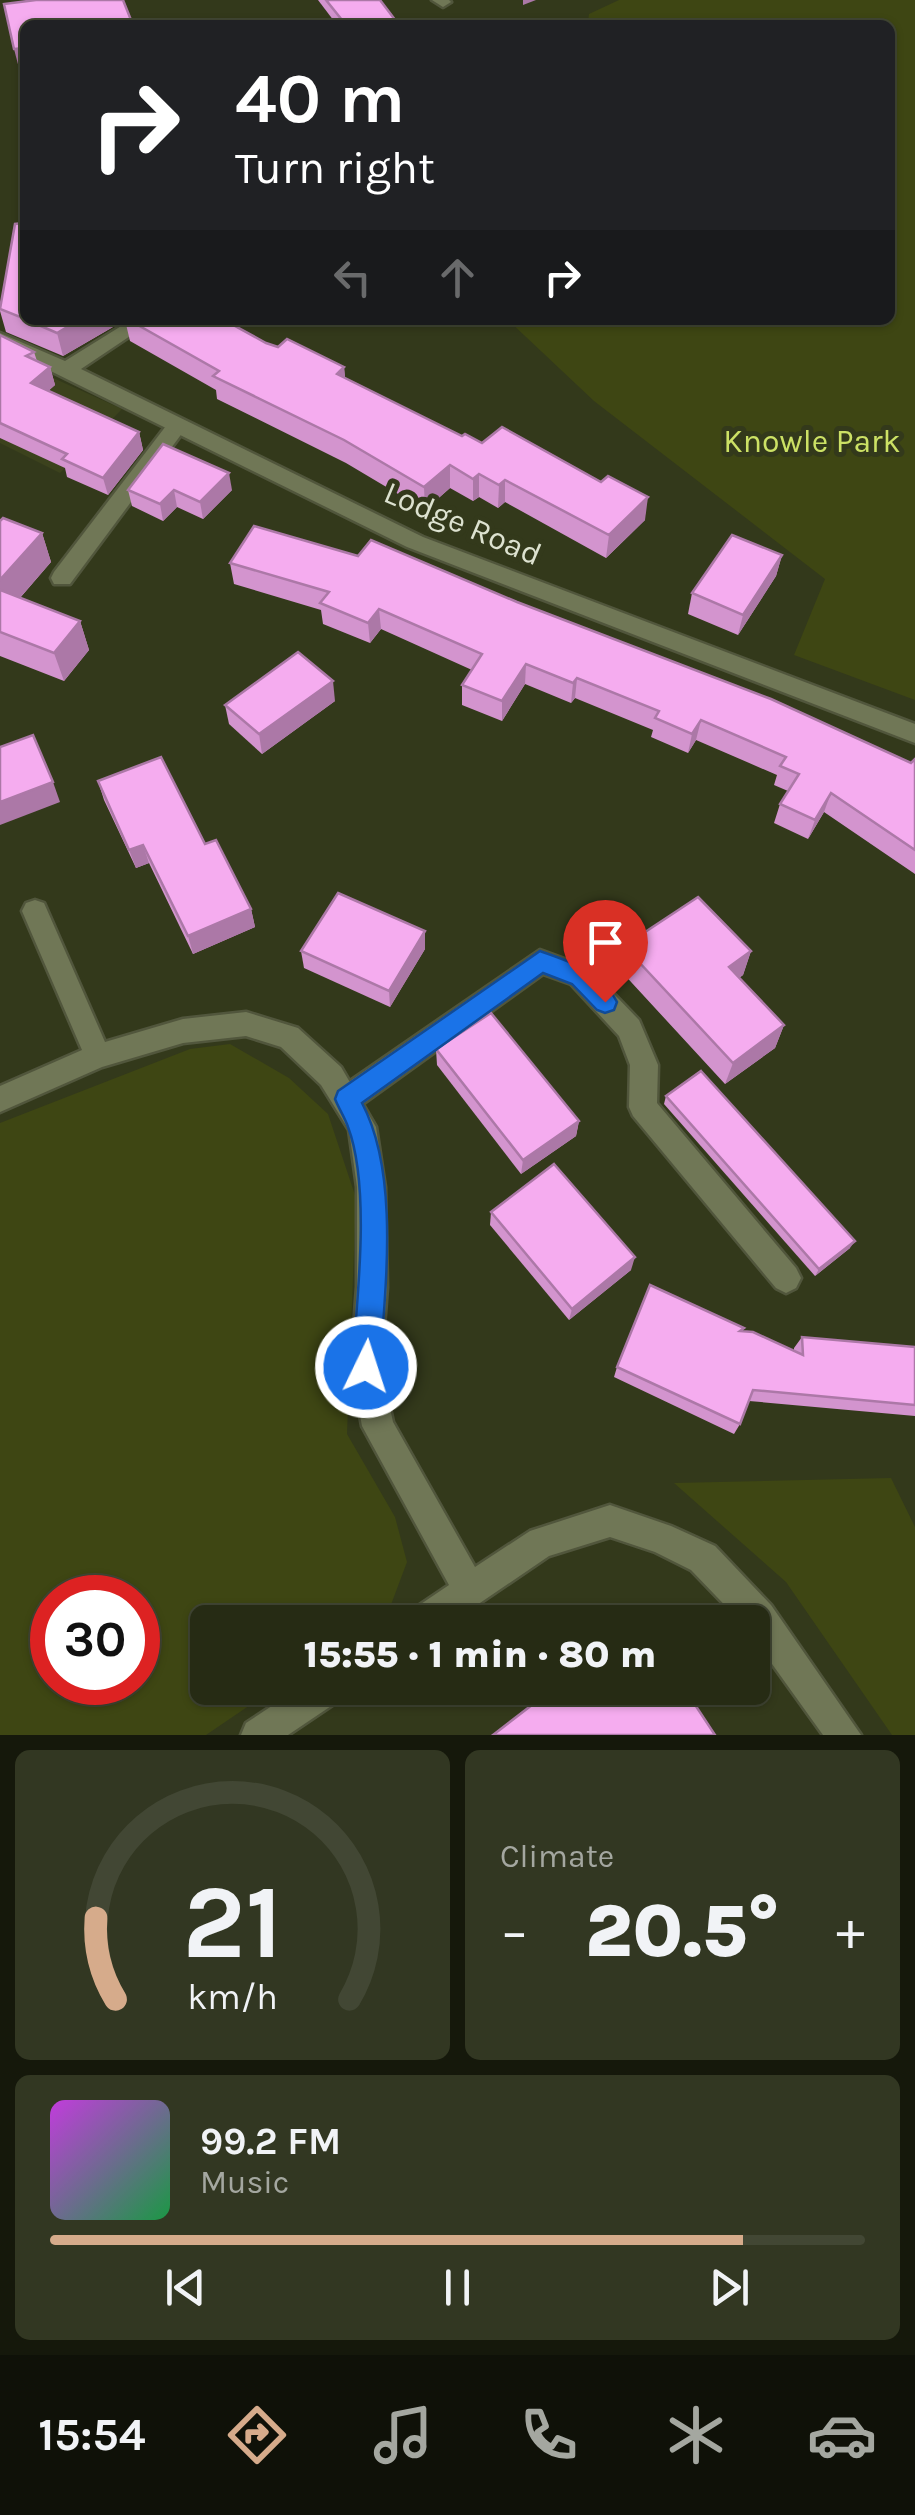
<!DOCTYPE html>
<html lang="en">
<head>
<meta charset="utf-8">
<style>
	:root { --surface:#262b14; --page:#323722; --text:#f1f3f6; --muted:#a4a7a0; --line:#424734; --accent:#d6ab8b }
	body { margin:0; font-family:Karla,sans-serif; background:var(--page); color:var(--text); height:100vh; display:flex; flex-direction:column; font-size:38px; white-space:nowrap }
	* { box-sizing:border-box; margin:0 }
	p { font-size:32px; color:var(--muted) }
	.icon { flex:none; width:55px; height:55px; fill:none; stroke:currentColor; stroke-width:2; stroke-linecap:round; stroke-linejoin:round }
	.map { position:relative; height:1735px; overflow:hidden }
	.sheet { display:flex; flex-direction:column; gap:15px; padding:15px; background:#15180b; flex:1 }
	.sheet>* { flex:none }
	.guide { position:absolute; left:20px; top:20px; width:875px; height:305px; border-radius:15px; box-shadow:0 2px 8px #0004,0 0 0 2px var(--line); background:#202124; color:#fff; overflow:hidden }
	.speed { position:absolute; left:30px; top:1575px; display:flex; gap:20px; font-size:50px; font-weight:700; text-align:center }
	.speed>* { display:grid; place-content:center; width:130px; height:130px; border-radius:50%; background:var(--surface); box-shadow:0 2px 8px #0004,0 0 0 2px var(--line); line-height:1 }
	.speed .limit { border:15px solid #d22; background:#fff; color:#111 }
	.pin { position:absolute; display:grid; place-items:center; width:85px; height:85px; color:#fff; margin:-102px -42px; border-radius:50% 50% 50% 0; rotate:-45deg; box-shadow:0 0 10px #0007 }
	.pin .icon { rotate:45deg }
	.me { position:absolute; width:110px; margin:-55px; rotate:4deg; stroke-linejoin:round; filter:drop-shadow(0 0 8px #0008) }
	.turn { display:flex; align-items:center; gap:35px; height:210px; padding:0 50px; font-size:45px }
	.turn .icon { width:130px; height:130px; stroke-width:2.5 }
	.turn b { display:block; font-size:70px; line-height:85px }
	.lanes { display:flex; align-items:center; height:95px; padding:0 50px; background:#0003; justify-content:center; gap:50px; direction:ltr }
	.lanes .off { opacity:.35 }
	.big { font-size:75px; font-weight:800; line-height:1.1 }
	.sheet .card { flex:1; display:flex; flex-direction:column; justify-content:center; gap:15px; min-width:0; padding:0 35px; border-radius:15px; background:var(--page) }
	.sheet .dial { align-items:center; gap:0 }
	.dial svg { height:260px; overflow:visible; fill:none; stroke:var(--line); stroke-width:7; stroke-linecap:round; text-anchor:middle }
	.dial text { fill:var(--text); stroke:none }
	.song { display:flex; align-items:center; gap:30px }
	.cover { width:120px; height:120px; border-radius:15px; background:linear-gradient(135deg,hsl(290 70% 55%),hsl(140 70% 35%)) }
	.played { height:10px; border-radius:5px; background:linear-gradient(90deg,var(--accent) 85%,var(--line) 85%) }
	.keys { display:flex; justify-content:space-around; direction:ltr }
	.heat { display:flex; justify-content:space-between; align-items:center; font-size:55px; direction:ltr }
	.sheet .tiles { flex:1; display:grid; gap:15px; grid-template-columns:1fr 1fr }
	.card:last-child { grid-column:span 2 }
	.trip { position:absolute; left:190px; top:1605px; width:580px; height:100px; border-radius:15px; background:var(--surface); box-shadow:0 2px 8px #0004,0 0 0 2px var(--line); font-weight:800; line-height:100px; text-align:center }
	.tabs { display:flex; height:160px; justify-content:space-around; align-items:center; background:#0f1108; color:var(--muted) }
	.tabs .icon { width:70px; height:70px }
	.tabs .selected { color:var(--accent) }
	.tabs b { font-size:45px; color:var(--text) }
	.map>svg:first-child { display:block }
</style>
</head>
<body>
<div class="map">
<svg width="915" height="1735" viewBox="0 0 915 1735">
	<rect width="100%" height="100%" fill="#33391b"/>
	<polygon fill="#3c421d" points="0,354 122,409 60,473 0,443"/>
	<g fill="#3e4613" fill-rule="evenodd">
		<polygon points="619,0 915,0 915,700 794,655 825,579 594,401 508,320 890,320 890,25 571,25 588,22 589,14"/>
		<path d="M230 1044 289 1078 328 1114 356 1198 347 1434 395 1517 407 1562 389 1610 371 1622H208V1688H275L206 1735H0V1123L190 1049ZM52 1598H138V1682H52Z"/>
		<polygon points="891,1478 915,1527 915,1735 892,1735 786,1582 674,1483"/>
	</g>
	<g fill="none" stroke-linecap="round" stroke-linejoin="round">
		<g stroke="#51563c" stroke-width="5">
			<g id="service">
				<polygon points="176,420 186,427 183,432 70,584 54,584 51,578 54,572 169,422"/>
				<polygon points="540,950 589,968 639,1020 658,1065 657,1103 796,1268 801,1278 796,1288 786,1293 776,1288 633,1116 629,1107 630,1065 619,1036 571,984 543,974 357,1108 347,1112 337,1108 333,1099 337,1090"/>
			</g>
		</g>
		<g stroke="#51563c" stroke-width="5">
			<g id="minor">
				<polygon points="432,0 449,0 451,2 443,7"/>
				<polygon points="131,320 154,320 81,369 423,537 915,724 915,743 407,547 0,346 0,333 65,361"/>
				<polygon points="35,900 44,903 105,1042 183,1019 246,1012 298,1028 341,1067 376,1127 385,1187 387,1287 381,1367 393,1422 475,1567 530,1531 610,1505 671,1526 715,1546 771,1605 861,1735 823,1735 752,1636 752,1622 741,1622 691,1570 655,1552 610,1537 549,1556 452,1622 408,1622 412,1610 449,1585 362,1426 351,1367 357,1287 357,1187 349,1130 321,1085 281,1047 246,1036 183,1043 102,1067 0,1112 0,1086 82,1050 22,911 26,903"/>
				<polygon points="299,1688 345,1688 340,1700 288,1735 241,1735 246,1723"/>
			</g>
		</g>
		<use href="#service" fill="#707756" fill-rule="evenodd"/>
		<use href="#minor" fill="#707756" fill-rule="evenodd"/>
	</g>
	<g fill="#d394ce">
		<polygon points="318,0 380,0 399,25 337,25"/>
		<polygon points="0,304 25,320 125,320 63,356 6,332 0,311"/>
		<polygon points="125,320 224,320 266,343 344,367 345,378 462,436 482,443 645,520 606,558 505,502 498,508 479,497 473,501 450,488 425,510 346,463 217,399 216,390 130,341"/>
		<polygon points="0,335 34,352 37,361 50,367 55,385 48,391 139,432 143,450 108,495 67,477 65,468 0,438"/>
		<polygon points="128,490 232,490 203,519 177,507 163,521 132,506"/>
		<polygon points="0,521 42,533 51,562 20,598 80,621 89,650 64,681 0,656"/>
		<polygon points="782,555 776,576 738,635 688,614 692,593"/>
		<polygon points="230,563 517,602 911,763 915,759 915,874 824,812 808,839 774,823 780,804 788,791 774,785 777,775 696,740 688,753 651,737 653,730 575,698 571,703 525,684 502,721 462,705 462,685 472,670 381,629 370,643 323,624 321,610 234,584"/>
		<polygon points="335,701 262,754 229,724 225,705"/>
		<polygon points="98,781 205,844 251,909 255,927 193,954 149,863 136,868 104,800"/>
		<polygon points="624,946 751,951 743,975 739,978 784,1025 775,1048 725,1084 620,970"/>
		<polygon points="425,949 390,1007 304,968 301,951"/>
		<polygon points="436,1049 579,1121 576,1136 521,1174 437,1065"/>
		<polygon points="666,1096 850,1248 815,1276 664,1104"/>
		<polygon points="491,1212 631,1270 569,1320 490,1225"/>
		<polygon points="742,1331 794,1351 794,1348 802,1337 915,1347 915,1416 749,1401 740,1424 734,1434 614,1377 617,1367"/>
	</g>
	<g fill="#ac78a7">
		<polygon points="523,0 536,0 523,5"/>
		<polygon points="24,48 25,71 20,72 14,49"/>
		<polygon points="79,320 125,320 63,356 57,333"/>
		<polygon points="50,367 55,385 37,401 31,383"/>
		<polygon points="344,367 346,390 337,374"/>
		<polygon points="139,432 143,450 108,495 103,478"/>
		<polygon points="450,465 450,488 425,510 424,487"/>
		<polygon points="229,473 232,490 203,519 200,502"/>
		<polygon points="479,474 479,497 473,501 473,479"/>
		<polygon points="505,480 505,502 498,508 499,485"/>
		<polygon points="174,490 177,507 163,521 160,504"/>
		<polygon points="648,497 645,520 606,558 609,535"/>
		<polygon points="42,533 51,562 4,616 0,605 0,580"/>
		<polygon points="782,555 776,576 738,635 743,615"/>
		<polygon points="379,609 381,629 370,643 368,623"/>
		<polygon points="80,621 89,650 64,681 54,653"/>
		<polygon points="526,664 525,684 502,721 502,701"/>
		<polygon points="577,678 575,698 571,703 573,683"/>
		<polygon points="333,681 335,701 262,754 259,734"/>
		<polygon points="701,720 696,740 688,753 692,734"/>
		<polygon points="53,782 60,802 0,825 0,802"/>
		<polygon points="831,793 824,812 808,839 815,820"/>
		<polygon points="143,845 149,863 136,868 129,850"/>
		<polygon points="251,909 255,927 193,954 188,936"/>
		<polygon points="425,931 425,949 390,1007 389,991"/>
		<polygon points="751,951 743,975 721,991 729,967"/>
		<polygon points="784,1025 775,1048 725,1084 733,1063"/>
		<polygon points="579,1121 576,1136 521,1174 523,1160"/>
		<polygon points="855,1241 850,1248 815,1276 819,1269"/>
		<polygon points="635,1257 631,1270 569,1320 572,1309"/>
	</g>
	<g fill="#f5acef" stroke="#ac78a7" stroke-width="2.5">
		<polygon points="36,0 123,0 133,25 25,25 25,55 24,48 14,49 4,4"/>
		<polygon points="326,0 380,0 399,25 346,25"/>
		<polygon points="25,223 25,319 0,309 15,224"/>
		<polygon points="27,320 79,320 57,333"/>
		<polygon points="129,320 224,320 266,343 278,347 287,339 344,367 337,374 462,436 465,434 482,443 502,427 601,482 608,476 648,497 609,535 505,480 499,485 479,474 473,479 450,465 424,487 344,440 213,376 219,371"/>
		<polygon points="0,335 34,352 26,356 50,367 31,383 139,432 103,478 62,459 67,454 0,423"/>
		<polygon points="163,444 229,473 200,502 174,490 160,504 128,490"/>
		<polygon points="3,518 42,533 0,580 0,521"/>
		<polygon points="254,526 358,556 371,540 517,602 771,699 911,763 915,759 915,850 831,793 815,820 780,804 799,774 780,766 786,757 701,720 692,734 655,718 659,711 577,678 573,683 526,664 502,701 462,685 482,654 379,609 368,623 320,603 329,592 230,563"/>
		<polygon points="732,535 782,555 743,615 692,593"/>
		<polygon points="0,590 80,621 54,653 0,632"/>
		<polygon points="298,652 333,681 259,734 225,705"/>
		<polygon points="33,735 53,782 0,802 0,747"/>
		<polygon points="161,757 205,844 216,840 251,909 188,936 143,845 129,850 98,781"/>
		<polygon points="338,893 425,931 389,991 301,951"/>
		<polygon points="698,897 751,951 729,967 784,1025 733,1063 624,946"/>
		<polygon points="491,1013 579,1121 523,1160 436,1049"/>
		<polygon points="701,1071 855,1241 819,1269 666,1096"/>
		<polygon points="554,1164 635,1257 572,1309 491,1212"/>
		<polygon points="650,1285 744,1328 740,1331 753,1332 803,1355 802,1337 915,1347 915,1405 753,1390 740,1424 617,1367"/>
		<polygon points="554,1688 684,1688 715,1735 493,1735"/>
	</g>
	<path fill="#1a73e8" stroke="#114b97" stroke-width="2.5" d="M540 951C571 962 602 971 617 1002L614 1010 605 1013 597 1010 572 984 543 973 362 1103C400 1175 385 1288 380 1367L376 1377 366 1381 356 1377 352 1367C357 1302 371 1188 348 1127 345 1118 339 1109 335 1099L338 1091Z"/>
	<g text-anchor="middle" stroke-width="10" stroke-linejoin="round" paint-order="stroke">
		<g font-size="32" fill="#cce165" stroke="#33391b">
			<text x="812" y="452">Knowle Park</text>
		</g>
		<g font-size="32" fill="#dde2d0" stroke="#33391b">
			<text transform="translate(463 523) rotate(23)" y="11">Lodge Road</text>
		</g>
	</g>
</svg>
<div class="speed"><div class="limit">30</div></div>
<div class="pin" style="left:605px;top:1002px;background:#d93025"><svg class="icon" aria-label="arrive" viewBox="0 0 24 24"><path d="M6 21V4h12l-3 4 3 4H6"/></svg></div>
<svg class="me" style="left:366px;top:1367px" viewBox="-20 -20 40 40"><circle r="17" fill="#1a73e8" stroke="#fff" stroke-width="3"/><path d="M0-11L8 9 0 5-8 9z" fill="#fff"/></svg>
<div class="trip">15:55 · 1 min · 80 m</div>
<div class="guide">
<div class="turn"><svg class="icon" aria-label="right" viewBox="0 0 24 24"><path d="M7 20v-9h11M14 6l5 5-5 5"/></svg><div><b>40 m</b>Turn right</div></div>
<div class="lanes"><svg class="icon off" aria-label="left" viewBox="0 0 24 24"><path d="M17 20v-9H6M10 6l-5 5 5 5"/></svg><svg class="icon off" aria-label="ahead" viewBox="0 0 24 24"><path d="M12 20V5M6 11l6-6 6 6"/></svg><svg class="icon" aria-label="right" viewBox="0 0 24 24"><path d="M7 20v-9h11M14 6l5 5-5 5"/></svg></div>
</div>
</div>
<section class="sheet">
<div class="tiles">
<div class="card dial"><svg viewBox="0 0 100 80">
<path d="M14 69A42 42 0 1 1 86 69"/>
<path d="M14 69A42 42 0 0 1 8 44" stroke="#d6ab8b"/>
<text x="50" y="56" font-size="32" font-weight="700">21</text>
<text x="50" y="72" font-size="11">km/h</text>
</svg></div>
<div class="card"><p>Climate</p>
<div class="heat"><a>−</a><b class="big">20.5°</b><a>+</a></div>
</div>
<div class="card">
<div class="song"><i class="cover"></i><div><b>99.2 FM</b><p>Music</p></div></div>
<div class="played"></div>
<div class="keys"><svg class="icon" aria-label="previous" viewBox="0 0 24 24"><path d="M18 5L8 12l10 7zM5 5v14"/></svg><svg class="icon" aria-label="pause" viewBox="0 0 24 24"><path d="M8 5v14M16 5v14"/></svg><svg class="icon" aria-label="next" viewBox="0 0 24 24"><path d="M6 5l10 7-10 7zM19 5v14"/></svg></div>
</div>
</div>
</section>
<nav class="tabs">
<b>15:54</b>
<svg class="icon selected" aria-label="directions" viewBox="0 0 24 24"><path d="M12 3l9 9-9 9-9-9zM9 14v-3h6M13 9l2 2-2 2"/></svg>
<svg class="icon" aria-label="music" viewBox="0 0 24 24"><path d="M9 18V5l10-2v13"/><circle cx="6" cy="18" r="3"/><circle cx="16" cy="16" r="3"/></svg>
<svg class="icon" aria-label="phone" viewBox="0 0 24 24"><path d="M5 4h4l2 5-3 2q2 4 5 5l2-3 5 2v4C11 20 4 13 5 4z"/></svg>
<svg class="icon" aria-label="climate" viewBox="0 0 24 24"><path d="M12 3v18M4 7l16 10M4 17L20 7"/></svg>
<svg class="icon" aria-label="car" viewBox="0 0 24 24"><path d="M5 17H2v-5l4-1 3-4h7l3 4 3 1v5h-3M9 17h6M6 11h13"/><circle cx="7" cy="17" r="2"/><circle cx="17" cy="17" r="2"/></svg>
</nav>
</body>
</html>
